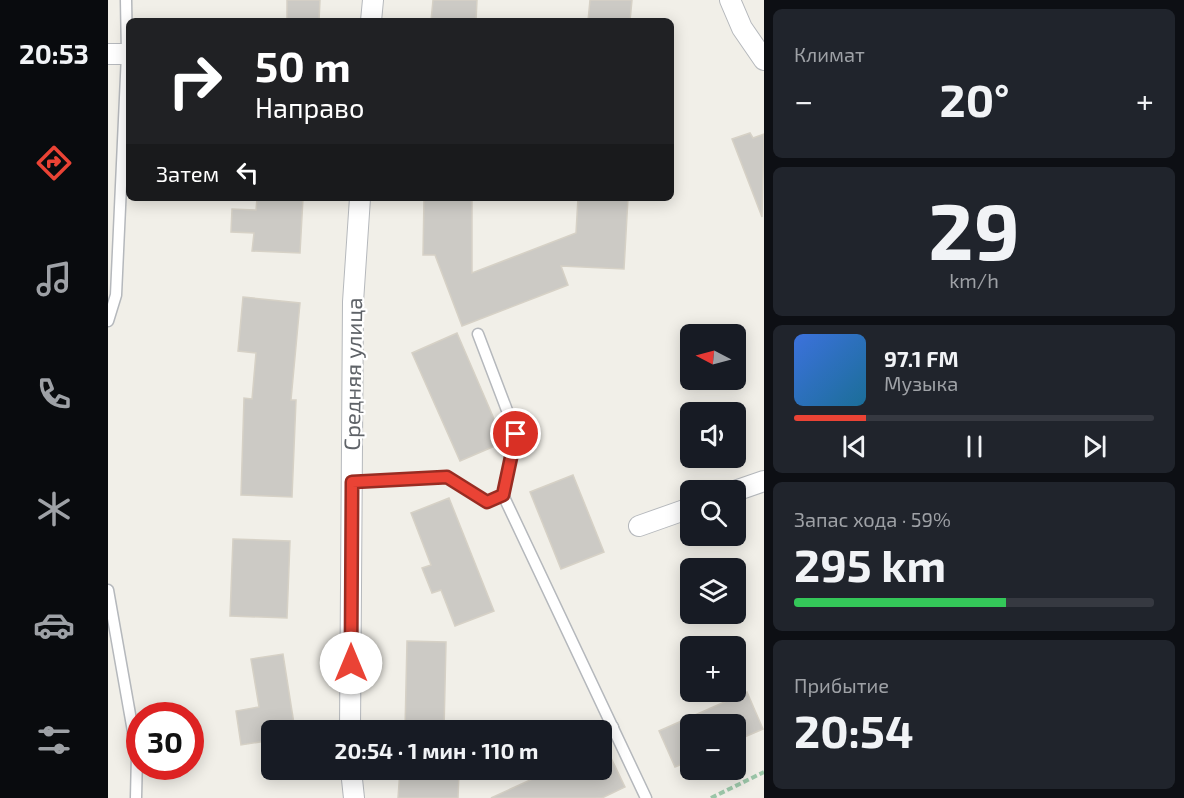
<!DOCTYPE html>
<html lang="ru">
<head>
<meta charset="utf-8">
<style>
	:root { --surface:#171b24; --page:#20242c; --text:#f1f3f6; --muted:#9ea1a6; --line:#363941; --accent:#ea4335 }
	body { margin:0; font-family:"Exo 2",sans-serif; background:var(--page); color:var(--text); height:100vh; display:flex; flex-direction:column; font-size:22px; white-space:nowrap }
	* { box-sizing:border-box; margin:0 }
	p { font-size:20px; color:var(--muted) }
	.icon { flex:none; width:33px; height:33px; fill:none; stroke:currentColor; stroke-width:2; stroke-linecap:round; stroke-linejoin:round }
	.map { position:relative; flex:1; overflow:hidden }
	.panel { display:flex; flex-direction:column; gap:9px; padding:9px; background:#0d0f14; width:420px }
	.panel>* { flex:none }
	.hud { position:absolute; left:18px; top:18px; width:548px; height:183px; border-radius:9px; box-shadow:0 3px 15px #0003; background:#202124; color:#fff; overflow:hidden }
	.needle { width:39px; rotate:276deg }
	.tools { position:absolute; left:572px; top:324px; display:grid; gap:12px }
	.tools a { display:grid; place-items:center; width:66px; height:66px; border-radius:9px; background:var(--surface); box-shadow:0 3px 15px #0003; font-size:30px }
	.speed { position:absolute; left:18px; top:702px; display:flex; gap:12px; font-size:30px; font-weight:700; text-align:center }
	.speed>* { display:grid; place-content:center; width:78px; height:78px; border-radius:50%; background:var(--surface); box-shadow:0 3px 15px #0003; line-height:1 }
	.speed .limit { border:9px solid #d22; background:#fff; color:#111 }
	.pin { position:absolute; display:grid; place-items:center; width:51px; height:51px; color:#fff; margin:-26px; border:3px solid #fff; border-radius:50%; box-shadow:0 2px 6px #0007 }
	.me { position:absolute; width:66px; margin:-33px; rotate:0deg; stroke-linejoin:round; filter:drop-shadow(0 0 4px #0008) }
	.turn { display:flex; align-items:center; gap:21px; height:126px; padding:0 30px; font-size:27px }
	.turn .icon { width:78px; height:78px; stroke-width:2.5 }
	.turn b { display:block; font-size:42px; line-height:51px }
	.then { display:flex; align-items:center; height:57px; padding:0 30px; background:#0003; gap:12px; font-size:22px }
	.big { font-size:45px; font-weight:700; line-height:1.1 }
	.panel .tile { flex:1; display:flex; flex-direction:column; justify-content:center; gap:9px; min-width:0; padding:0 21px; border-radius:9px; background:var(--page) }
	.panel .dial { align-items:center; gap:0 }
	.dial b { font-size:78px; line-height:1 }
	.song { display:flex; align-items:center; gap:18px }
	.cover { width:72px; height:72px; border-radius:9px; background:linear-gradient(135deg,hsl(220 70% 55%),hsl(200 70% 35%)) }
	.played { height:6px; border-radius:3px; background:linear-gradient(90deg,var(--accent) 20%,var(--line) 20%) }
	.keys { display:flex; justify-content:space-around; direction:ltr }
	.heat { display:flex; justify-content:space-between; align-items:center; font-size:33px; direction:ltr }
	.charge { height:9px; border-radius:4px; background:linear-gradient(90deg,#34c759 59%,var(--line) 0) }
	.trip { position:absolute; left:153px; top:720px; width:351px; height:60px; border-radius:9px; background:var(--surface); box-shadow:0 3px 15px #0003; font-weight:700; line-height:60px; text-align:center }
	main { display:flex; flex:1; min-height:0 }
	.menu { display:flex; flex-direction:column; width:108px; justify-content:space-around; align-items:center; background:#090b0e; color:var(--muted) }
	.menu .icon { width:42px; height:42px }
	.menu .on { color:var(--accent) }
	.menu b { font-size:27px; color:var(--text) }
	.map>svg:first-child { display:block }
</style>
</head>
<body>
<main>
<nav class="menu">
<b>20:53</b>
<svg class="icon on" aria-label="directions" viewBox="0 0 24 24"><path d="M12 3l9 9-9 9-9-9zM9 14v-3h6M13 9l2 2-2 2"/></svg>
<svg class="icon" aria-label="music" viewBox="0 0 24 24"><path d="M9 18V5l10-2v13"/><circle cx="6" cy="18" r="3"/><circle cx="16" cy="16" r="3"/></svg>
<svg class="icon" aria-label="phone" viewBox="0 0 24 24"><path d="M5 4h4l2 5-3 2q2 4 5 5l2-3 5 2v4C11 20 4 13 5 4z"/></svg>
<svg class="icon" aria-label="climate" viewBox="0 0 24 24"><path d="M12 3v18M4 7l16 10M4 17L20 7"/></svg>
<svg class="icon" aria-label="car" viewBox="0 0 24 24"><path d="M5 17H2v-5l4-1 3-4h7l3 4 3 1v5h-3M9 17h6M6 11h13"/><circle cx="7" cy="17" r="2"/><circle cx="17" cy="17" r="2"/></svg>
<svg class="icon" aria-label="filters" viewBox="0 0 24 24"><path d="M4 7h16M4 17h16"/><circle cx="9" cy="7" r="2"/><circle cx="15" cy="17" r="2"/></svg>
</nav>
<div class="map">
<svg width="656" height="798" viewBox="0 0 656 798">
	<rect width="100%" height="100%" fill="#f1efe8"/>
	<g fill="#cccac5" stroke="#d6d1c6" stroke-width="1.5">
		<polygon points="179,0 212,0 211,21 179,21"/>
		<polygon points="325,0 369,0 368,21 323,21"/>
		<polygon points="482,0 524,0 522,21 480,21"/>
		<polygon points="642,133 645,138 656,134 654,217 624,139"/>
		<polygon points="149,198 195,198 192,253 144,251 146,233 123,232 124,209 148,210"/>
		<polygon points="316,198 364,198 364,273 468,233 470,198 520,198 516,269 453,266 460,285 354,326 327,255 315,255"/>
		<polygon points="135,297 192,303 183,400 188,400 184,497 133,495 136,398 144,399 148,353 130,351"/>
		<polygon points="349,333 396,442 352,461 304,353"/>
		<polygon points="465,475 496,552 453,569 422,492"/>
		<polygon points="341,498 386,611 347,626 333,590 324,593 314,568 323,565 303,513"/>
		<polygon points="125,539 182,541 179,618 122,616"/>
		<polygon points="299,641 338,642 336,730 297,730"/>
		<polygon points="175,654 187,730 164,730 164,740 133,745 128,711 151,707 143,659"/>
		<polygon points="639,692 655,729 627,741 627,724 582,724 582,761 567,767 551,731"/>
		<polygon points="494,739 517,787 494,798 383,798 444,770 494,770"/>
		<polygon points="292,770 335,770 335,772 351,773 350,798 290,798"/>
	</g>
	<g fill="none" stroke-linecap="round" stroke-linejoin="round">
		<g stroke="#b5b8bc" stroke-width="13">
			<g id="service">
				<polyline points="0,321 8,295 19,54 18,0"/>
				<polyline points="370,334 408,434 395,495 538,798"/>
				<polyline points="244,482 339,477 379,502 395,495"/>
				<polyline points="0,590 29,754 28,798"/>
				<polyline points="494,732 505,727"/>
				<polyline points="400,771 405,770"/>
			</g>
		</g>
		<g stroke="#b5b8bc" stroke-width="22">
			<g id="minor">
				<polyline points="622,0 634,28 656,60"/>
				<polyline points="263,21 265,0"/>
				<polyline points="0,54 21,54"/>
				<polyline points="627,491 656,481"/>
				<polyline points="531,526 582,508"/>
				<polyline points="242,730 245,302 252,198"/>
				<polyline points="243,770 246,798"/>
			</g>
		</g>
		<polyline stroke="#9cc7a9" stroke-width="4" stroke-dasharray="6 3" stroke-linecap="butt" points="603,798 656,772"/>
		<use href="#service" stroke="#fff" stroke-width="10"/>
		<use href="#minor" stroke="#fff" stroke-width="20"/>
	</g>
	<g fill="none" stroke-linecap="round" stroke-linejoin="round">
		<g stroke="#982c22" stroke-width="15">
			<polyline id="route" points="243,663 244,482 339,477 379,502 395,495 408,434"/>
		</g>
		<use href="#route" stroke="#ea4335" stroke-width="10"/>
	</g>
	<g text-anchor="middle" stroke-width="4.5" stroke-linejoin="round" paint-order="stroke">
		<g font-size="22" fill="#5f6368" stroke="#fff">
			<text transform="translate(245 374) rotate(-89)" y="8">Средняя улица</text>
		</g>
	</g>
</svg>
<div class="tools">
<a><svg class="needle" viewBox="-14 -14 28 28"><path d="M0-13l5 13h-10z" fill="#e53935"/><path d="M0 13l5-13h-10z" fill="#9ea1a6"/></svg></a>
<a><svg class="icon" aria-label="sound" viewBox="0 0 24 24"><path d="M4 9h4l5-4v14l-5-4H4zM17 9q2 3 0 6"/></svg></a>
<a><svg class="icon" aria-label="search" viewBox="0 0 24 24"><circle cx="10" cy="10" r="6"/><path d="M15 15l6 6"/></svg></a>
<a><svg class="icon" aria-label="layers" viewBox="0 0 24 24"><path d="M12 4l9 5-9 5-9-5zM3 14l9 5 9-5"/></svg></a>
<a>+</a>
<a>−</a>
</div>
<div class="speed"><div class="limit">30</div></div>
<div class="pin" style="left:408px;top:434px;background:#d93025"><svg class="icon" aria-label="arrive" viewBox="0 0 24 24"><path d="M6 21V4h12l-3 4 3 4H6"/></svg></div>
<svg class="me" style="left:243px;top:663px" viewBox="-20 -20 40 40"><circle r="19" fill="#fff"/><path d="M0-13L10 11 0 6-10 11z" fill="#ea4335"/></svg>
<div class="trip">20:54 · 1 мин · 110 m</div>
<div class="hud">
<div class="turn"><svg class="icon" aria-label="right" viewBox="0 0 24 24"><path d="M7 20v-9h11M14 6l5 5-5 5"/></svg><div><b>50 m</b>Направо</div></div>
<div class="then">Затем<svg class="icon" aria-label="left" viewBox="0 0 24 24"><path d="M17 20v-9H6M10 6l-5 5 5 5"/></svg></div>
</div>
</div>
<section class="panel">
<div class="tile"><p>Климат</p>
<div class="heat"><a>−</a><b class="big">20°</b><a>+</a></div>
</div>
<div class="tile dial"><b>29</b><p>km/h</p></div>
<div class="tile">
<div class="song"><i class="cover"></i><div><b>97.1 FM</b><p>Музыка</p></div></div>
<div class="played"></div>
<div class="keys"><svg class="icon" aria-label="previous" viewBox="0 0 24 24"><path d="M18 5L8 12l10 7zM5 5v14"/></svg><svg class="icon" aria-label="pause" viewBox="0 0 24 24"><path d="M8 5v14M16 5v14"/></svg><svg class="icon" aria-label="next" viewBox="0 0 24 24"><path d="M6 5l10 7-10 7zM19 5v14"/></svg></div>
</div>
<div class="tile"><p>Запас хода · 59%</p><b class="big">295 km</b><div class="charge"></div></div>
<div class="tile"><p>Прибытие</p><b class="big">20:54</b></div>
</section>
</main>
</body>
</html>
